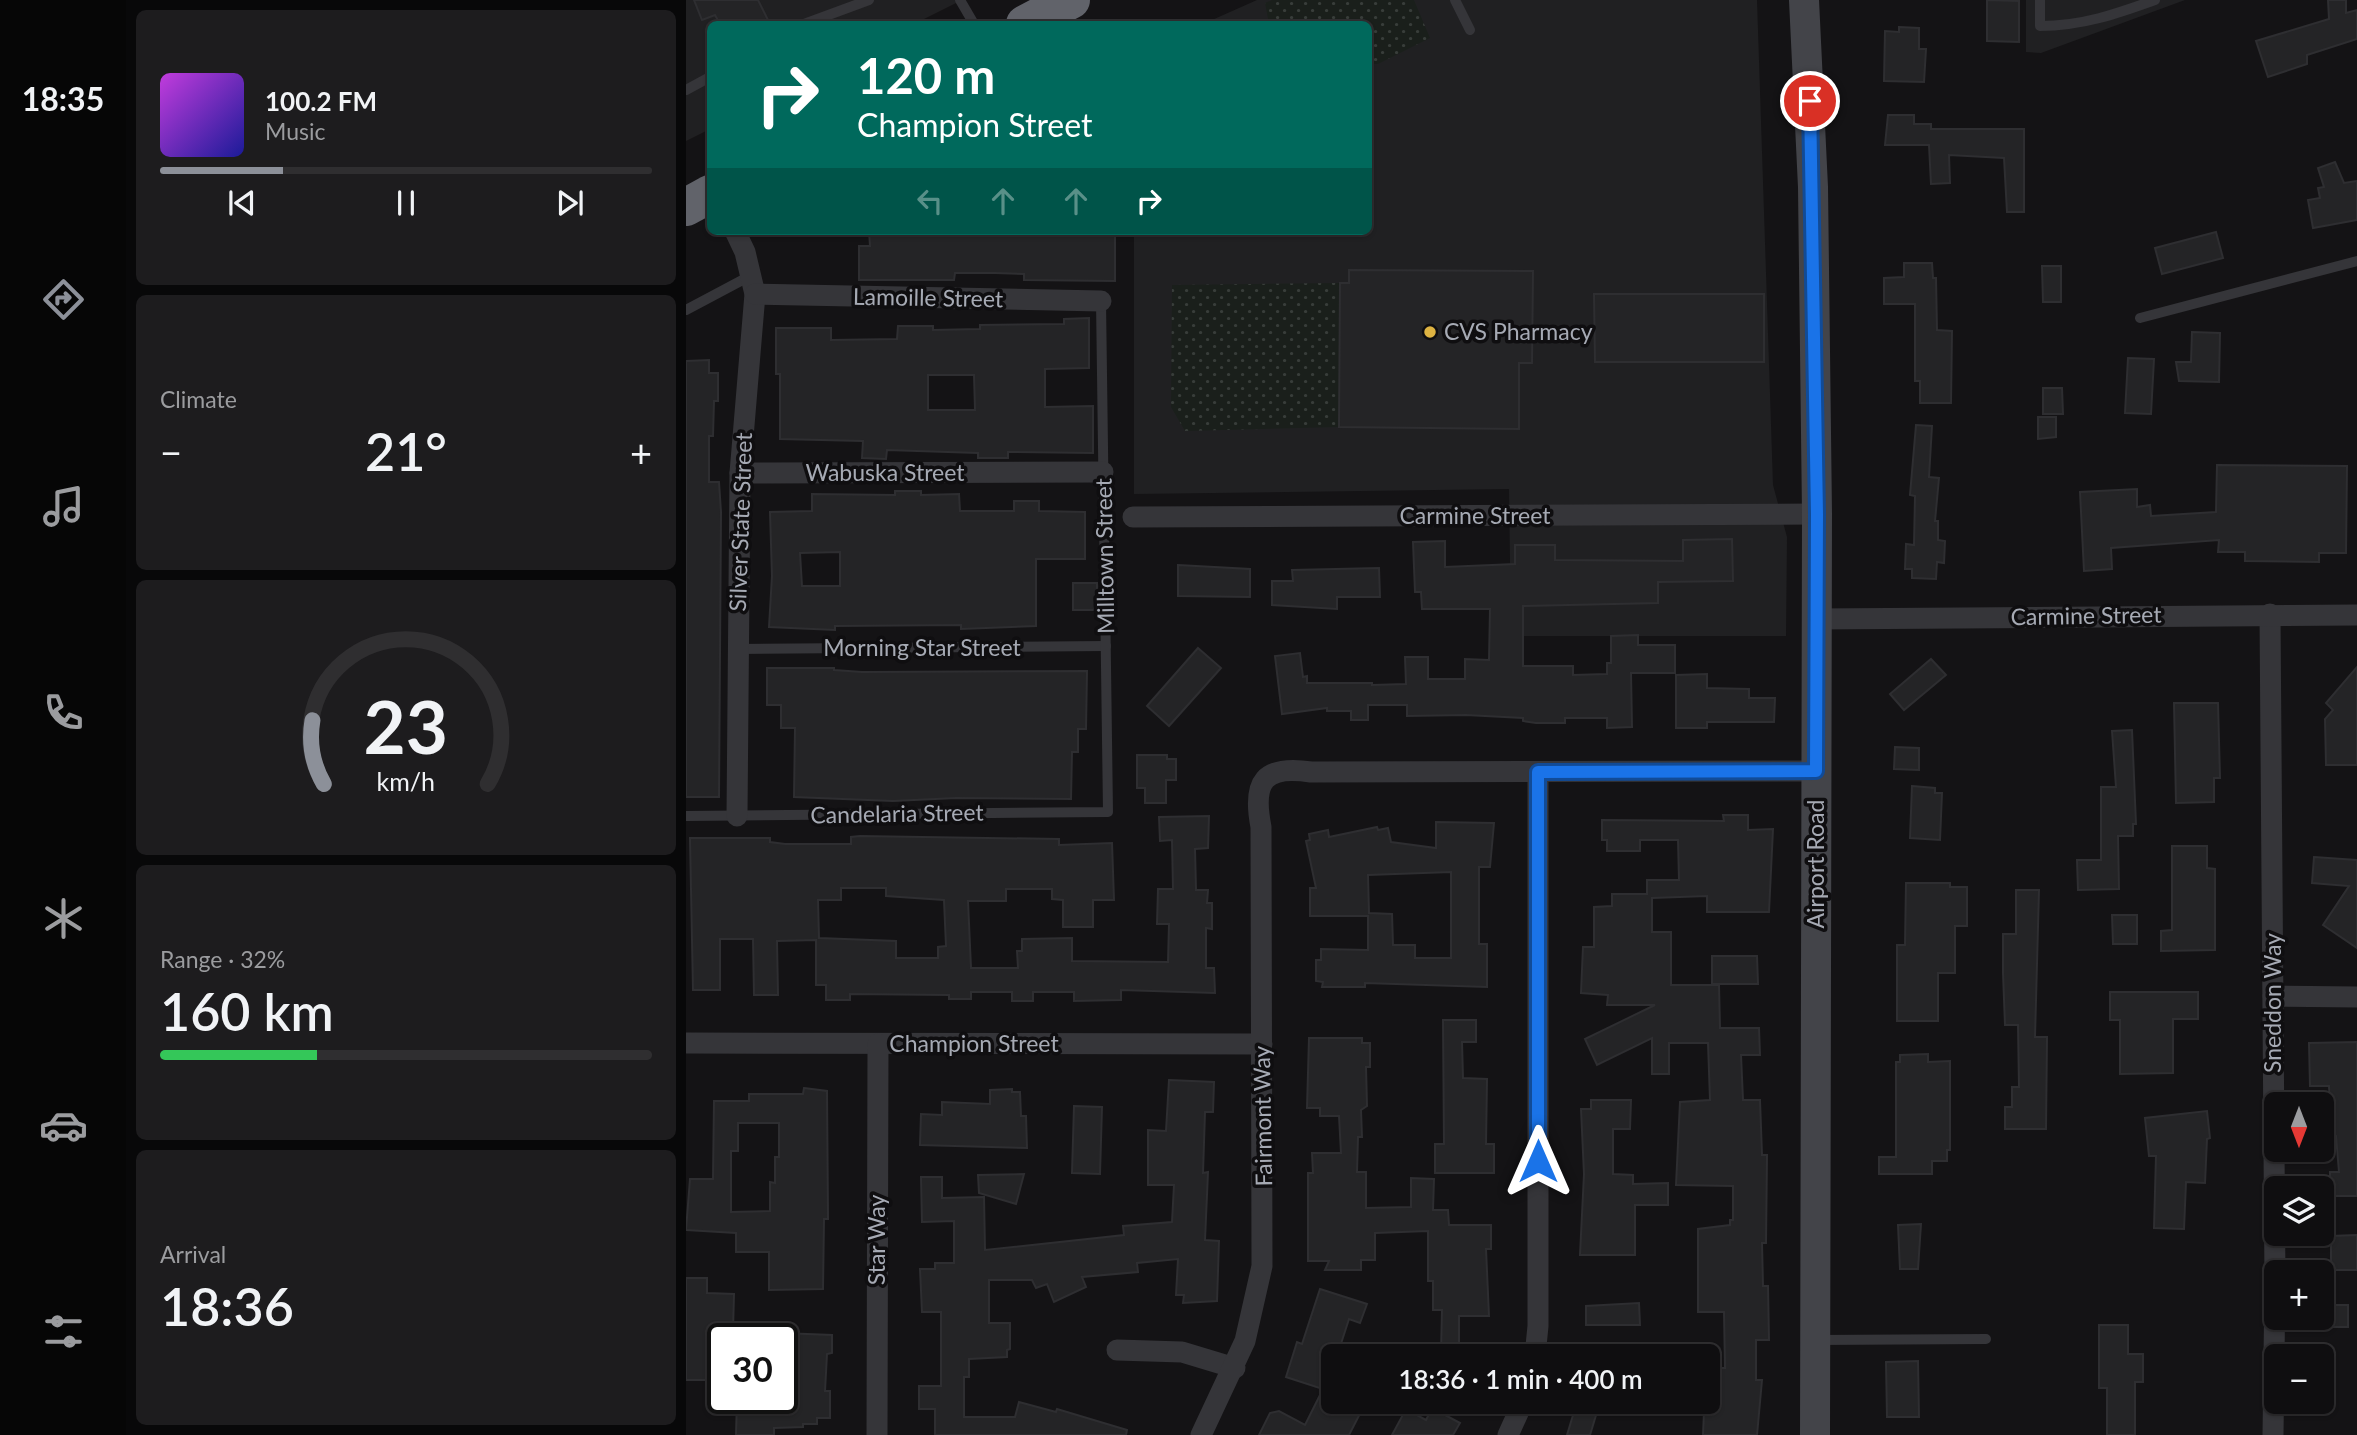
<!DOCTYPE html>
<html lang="en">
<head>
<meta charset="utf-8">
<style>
	:root { --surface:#0f0e10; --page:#1d1c1e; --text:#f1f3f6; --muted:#9b9c9f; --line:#2f2e30; --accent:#8c9099 }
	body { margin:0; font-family:Lato,sans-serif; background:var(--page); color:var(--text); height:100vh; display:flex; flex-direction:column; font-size:26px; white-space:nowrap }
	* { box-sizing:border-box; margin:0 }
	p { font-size:23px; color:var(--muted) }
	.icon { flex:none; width:38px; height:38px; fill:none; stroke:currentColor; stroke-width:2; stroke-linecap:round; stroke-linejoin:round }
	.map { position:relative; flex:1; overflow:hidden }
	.side { display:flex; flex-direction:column; gap:10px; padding:10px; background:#080809; width:560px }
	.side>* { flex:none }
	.hud { position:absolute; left:21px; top:21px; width:665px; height:214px; border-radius:10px; box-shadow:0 2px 5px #0004,0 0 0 2px var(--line); background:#00695c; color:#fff; overflow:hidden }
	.needle { width:46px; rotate:180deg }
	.fabs { position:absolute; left:1578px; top:1092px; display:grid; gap:14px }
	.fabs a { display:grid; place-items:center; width:70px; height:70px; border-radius:10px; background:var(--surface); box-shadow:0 2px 5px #0004,0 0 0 2px var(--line); font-size:35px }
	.speed { position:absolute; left:21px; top:1323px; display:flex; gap:14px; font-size:35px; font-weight:700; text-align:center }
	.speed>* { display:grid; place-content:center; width:91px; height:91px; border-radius:50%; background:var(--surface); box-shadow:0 2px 5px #0004,0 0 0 2px var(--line); line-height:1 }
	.speed .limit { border:4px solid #111; border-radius:10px; background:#fff; color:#111 }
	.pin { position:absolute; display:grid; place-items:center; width:60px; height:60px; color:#fff; margin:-30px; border:4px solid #fff; border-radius:50%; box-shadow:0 2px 7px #0007 }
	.me { position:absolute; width:77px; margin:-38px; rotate:0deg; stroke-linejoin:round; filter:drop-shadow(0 0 5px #0008) }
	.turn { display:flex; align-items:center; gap:24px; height:147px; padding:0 35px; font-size:32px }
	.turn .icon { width:91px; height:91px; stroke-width:2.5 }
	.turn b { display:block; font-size:49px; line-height:60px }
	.lanes { display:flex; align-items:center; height:66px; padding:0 35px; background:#0003; justify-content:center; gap:35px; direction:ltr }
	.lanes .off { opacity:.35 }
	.big { font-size:52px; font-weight:600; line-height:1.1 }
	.side .tile { flex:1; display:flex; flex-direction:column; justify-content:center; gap:10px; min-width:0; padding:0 24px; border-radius:10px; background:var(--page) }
	.side .dial { align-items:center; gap:0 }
	.dial svg { height:182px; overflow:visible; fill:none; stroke:var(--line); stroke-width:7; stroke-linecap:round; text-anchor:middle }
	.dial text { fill:var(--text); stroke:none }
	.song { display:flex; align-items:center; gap:21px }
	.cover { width:84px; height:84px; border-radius:10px; background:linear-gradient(135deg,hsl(290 70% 55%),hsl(240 70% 35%)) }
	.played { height:7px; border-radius:4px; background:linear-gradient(90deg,var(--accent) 25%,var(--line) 25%) }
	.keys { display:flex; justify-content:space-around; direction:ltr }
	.heat { display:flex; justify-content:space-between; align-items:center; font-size:38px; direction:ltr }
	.charge { height:10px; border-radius:5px; background:linear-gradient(90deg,#34c759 32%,var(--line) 0) }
	.trip { position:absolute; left:635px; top:1344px; width:399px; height:70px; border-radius:10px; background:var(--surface); box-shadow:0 2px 5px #0004,0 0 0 2px var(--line); font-weight:600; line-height:70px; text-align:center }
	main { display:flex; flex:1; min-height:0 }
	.dock { display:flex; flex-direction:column; width:126px; justify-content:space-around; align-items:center; background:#060606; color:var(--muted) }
	.dock .icon { width:49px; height:49px }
	.dock .on { color:var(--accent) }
	.dock b { font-size:32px; color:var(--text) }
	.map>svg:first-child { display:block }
</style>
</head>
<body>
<main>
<nav class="dock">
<b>18:35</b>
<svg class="icon on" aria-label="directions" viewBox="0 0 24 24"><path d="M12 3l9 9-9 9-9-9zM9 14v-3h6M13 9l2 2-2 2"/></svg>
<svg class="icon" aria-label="music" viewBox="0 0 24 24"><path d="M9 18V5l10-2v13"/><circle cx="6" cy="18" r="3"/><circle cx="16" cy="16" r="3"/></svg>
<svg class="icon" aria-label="phone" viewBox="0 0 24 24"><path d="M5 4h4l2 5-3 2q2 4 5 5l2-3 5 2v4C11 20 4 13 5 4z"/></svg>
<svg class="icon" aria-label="climate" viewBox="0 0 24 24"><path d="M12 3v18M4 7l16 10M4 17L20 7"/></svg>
<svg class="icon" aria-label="car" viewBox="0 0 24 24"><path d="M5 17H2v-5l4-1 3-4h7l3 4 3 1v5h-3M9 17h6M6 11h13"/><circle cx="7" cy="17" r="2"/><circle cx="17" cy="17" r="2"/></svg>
<svg class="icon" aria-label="filters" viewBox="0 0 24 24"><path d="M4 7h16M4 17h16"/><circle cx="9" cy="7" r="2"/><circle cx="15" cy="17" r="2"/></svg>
</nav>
<section class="side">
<div class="tile">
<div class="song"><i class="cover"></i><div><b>100.2 FM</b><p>Music</p></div></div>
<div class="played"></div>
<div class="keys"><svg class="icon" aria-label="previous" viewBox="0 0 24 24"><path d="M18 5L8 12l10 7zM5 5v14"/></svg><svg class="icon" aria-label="pause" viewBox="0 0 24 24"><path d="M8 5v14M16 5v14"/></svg><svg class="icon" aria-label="next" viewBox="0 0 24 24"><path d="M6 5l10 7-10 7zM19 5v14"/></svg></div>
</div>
<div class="tile"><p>Climate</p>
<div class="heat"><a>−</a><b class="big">21°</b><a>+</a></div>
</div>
<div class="tile dial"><svg viewBox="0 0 100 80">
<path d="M14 69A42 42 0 1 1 86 69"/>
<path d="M14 69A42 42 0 0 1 9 41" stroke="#8c9099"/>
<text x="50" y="56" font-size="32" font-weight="700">23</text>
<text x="50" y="72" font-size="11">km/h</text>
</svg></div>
<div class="tile"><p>Range · 32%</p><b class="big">160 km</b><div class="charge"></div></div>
<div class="tile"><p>Arrival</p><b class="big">18:36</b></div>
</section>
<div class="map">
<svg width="1671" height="1435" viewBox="0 0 1671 1435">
	<defs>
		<pattern id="grass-dots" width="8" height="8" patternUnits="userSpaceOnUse" patternTransform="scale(1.75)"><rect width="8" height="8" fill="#1a1f1b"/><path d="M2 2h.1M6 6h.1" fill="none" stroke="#383d3a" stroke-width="1.8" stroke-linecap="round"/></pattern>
	</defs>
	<rect width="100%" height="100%" fill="#141315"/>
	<g fill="#202022">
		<polygon points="0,0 276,0 228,24 24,24 24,129 0,141"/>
		<polygon points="571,0 1071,0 1087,485 1101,537 1100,636 825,636 823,489 448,494 448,231 682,231 682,24 517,24"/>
		<polygon points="1340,0 1499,0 1355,53 1340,52"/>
	</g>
	<g fill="url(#grass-dots)">
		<polygon points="586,0 728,0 744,38 692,64 683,64 682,24 583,24 579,3"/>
		<polygon points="654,283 653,427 499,431 485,407 486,285"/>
	</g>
	<g fill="#242426" stroke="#2e2e31" stroke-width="2" fill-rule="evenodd">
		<polygon points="8,0 72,0 84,24 34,24 29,15 16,20"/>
		<polygon points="1301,0 1333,1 1333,42 1301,41"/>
		<polygon points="1642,0 1660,0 1660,13 1671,10 1671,39 1621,55 1621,64 1582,77 1570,41 1643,19"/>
		<polygon points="1213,27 1233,28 1233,49 1240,49 1238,82 1198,81 1199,31 1213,32"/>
		<polygon points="1202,115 1228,115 1228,124 1245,124 1245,129 1338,129 1338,212 1321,212 1318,158 1263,155 1264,183 1245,184 1243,145 1199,145"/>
		<polygon points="1649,162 1658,183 1671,181 1671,220 1627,228 1622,200 1634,198 1632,188 1638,187 1632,168"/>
		<polygon points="183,231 429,231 429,281 338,280 338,274 309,273 269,273 268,280 173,280 173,246 184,246"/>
		<polygon points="1530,232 1537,258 1476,274 1469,248"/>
		<polygon points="1218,263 1246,263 1247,278 1250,278 1251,330 1266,331 1265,403 1234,403 1234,381 1229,381 1229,304 1198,304 1198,278 1218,277"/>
		<polygon points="1356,266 1375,266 1375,302 1357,302"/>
		<polygon points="663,270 847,271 846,363 833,363 833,429 653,427 654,283 663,283"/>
		<polygon points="908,294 1078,294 1078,362 909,362"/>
		<path d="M403 318V368L359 369V407L407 406V453L322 452V458H292V453L201 450 200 459 176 458 177 441 94 439V374H90V328H145V340L211 339 212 326H247V330L294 329V325L378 324V319ZM242 375H288L289 410H242Z"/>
		<polygon points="1506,332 1534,333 1533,382 1493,381 1490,362 1505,362"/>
		<polygon points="1442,358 1468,359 1465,414 1439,413"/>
		<polygon points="23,360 23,373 32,373 32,401 28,401 27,436 23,436 23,482 33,482 35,512 33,797 0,797 0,361"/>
		<polygon points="1357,388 1376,388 1377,414 1357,414"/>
		<polygon points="1352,417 1370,417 1370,437 1352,439"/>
		<polygon points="1230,425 1246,426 1243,477 1253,478 1249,521 1252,521 1252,540 1259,541 1258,563 1251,562 1250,579 1226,578 1226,569 1219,569 1220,544 1228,545 1229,496 1224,495"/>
		<polygon points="1531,465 1661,466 1660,553 1633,553 1633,562 1559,561 1559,552 1532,552 1533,540 1425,548 1426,569 1398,571 1394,492 1451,489 1451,507 1464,505 1465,516 1530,512"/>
		<path d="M209 491H235V495L273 494 274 511H328V501H353V511L399 512V559H350V626L275 629V625L149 626V630L83 627 86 576 84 512 126 511V494L209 495ZM154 552V586H116L114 553Z"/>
		<polygon points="1046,539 1047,581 972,582 972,603 837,606 837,666 887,666 887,675 921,674 921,663 925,663 925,636 952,635 952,645 989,645 989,673 945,673 946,727 921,728 921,718 879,718 879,723 850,723 837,721 837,718 780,715 721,716 721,705 682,705 682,720 665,720 665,711 641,711 641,708 596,714 589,656 614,653 617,677 621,676 621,683 686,683 686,685 720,684 719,657 742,657 742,679 779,679 779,659 803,660 804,609 736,609 735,592 729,592 727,542 759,541 759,567 829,564 829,545 869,545 869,560 997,561 997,540"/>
		<polygon points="492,565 564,569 564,597 492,596"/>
		<polygon points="693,568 694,597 651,597 651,609 586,605 586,581 607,581 606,570"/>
		<rect x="387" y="583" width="24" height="27"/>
		<polygon points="512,648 535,668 483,726 461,706"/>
		<polygon points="1245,659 1260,675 1218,710 1204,694"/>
		<polygon points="1671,667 1671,765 1640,765 1639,719 1647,710 1640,703"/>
		<polygon points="81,668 148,668 148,670 176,672 401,671 400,729 392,729 392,752 386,752 385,799 270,798 207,801 108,797 109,728 95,728 95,705 81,705"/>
		<polygon points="1021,674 1021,688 1063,689 1063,698 1089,698 1088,722 1021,722 1021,728 990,728 990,675"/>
		<polygon points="1488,703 1532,703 1534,778 1528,778 1528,802 1490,803"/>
		<polygon points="1446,730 1450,824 1447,824 1447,836 1432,836 1433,889 1392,890 1391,860 1415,860 1415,787 1430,787 1426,731"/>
		<polygon points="1209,747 1233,748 1233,770 1208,769"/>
		<polygon points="451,755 481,755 481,759 490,759 490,780 480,780 480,803 459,803 459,788 451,788"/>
		<polygon points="1226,786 1249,788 1249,793 1256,793 1254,840 1224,838"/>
		<polygon points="1037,815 1062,815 1062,830 1087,829 1083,912 1021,912 1021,896 966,898 966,932 985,932 985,985 1033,985 1034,1028 1073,1028 1074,1055 1055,1055 1057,1100 1074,1100 1076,1155 1081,1155 1080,1243 1076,1243 1077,1286 1082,1286 1083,1340 1070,1340 1070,1380 1076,1380 1071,1435 1017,1435 1018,1412 1022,1412 1022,1368 1039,1368 1038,1312 1012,1312 1012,1229 1044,1225 1044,1220 1047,1220 1047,1186 990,1185 994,1102 1024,1100 1022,1043 983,1043 983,1074 966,1074 966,1038 911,1065 899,1039 969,1005 921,1005 922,995 895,993 897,947 908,947 908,907 926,906 926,894 961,894 961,880 993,880 992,840 954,840 954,851 921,851 921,840 916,840 916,820 1038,821"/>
		<path d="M523 816 522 848 509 849 510 890H522L521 903H526V929L520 928V968H528L529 993 435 990V1000L388 1001V992H347V1001H326V992H285V999H263V995L164 994V1000H140V985H130V940L91 941 92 995H68L67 939H34V990H7L4 838H84V842L99 844H165V837L174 836 373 839V845L426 843 428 900H407V927H377V900L366 899V889H320V901H282L285 968H332L331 951H336V939L386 938V961L482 962 483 924H471L472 889H487L486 840 474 841 473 817ZM155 888H200V896L258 900 260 946 252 947V958H210V941L133 938 132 900H155Z"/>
		<path d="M750 822 808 823 804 867H793V944H801V987L679 983V987H636L637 982 630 981V960H635V949L682 950V916H624V888H630L620 841 624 840 623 834 642 830 643 837 691 827 692 830 702 828 705 842 750 848ZM765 872V958H729V945H707L706 914 683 913 682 875Z"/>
		<polygon points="1486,846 1521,846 1521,868 1529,869 1529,950 1475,951 1475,931 1486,930"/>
		<polygon points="1628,857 1671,860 1671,948 1637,925 1663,886 1626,883"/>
		<polygon points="1220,883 1264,883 1264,887 1281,887 1281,926 1269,926 1269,973 1252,973 1252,1021 1211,1021 1211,945 1219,945"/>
		<polygon points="1330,890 1353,890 1349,1037 1361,1037 1360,1129 1319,1129 1319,1107 1326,1107 1326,1087 1333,1087 1332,1025 1319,1025 1317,973 1317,934 1330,934"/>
		<polygon points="1426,915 1451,915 1451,944 1427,944"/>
		<polygon points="1026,956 1071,956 1072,984 1026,984"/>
		<polygon points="1424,992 1512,992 1512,1019 1487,1019 1487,1073 1434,1074 1434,1020 1424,1020"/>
		<polygon points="757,1020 790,1020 790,1042 776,1042 777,1078 801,1079 800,1144 808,1144 808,1173 749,1173 749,1144 758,1144"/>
		<polygon points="623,1038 676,1038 676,1043 684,1043 684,1067 680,1067 681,1106 675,1110 676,1137 672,1137 671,1172 680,1172 680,1208 725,1207 725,1178 748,1179 747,1210 762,1210 763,1225 805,1225 805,1249 800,1249 803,1316 773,1316 773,1352 755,1352 756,1310 747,1310 747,1281 742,1281 742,1231 689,1233 689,1260 675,1260 675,1270 639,1270 643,1261 622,1261 622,1173 627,1173 626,1153 655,1153 653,1116 634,1116 634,1108 621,1108"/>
		<polygon points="1671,1042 1671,1196 1644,1196 1644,1172 1653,1172 1650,1136 1645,1136 1643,1086 1624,1086 1623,1043"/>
		<polygon points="1242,1054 1242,1062 1264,1061 1264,1150 1261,1150 1261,1161 1246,1161 1246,1174 1193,1174 1193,1157 1210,1157 1210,1062 1214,1062 1214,1055"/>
		<polygon points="483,1080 528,1082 527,1112 519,1112 517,1173 522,1172 519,1240 533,1241 531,1301 497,1303 498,1295 490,1295 492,1259 451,1263 452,1272 396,1277 400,1287 368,1302 361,1284 350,1288 346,1280 303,1280 303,1323 324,1323 324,1349 321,1350 321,1357 283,1359 283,1377 278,1377 278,1417 329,1417 333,1402 370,1412 371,1409 441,1430 440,1435 249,1435 249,1409 233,1409 233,1386 255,1386 255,1312 236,1312 234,1269 249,1269 249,1263 268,1263 268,1221 236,1222 235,1177 256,1177 256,1198 298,1197 299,1250 438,1235 437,1226 486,1222 488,1185 462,1185 462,1130 480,1131"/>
		<path d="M118 1088 141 1091 142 1219H138L137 1289 83 1290V1252H50V1233L0 1230 4 1179H27L28 1101H63V1094H117ZM52 1123H93V1157H89V1183L84 1182V1211L45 1212V1151H52Z"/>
		<polygon points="326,1089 326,1092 334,1092 335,1116 340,1116 341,1148 234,1145 235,1114 256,1115 256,1102 304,1104 304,1090"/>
		<polygon points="905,1100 945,1100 944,1129 927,1129 927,1174 947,1175 947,1184 982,1183 982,1205 949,1205 949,1255 894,1255 898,1174 895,1109 905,1109"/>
		<polygon points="388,1106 416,1107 414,1174 386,1173"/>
		<polygon points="1521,1111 1524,1138 1521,1139 1519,1183 1500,1182 1498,1229 1468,1228 1470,1156 1463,1156 1459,1118"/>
		<polygon points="338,1174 330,1204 293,1193 292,1175"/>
		<polygon points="1235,1224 1232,1269 1214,1269 1212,1225"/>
		<polygon points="1671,1235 1671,1270 1645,1270 1645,1236"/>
		<polygon points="0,1278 21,1278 21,1293 48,1294 47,1331 37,1331 37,1364 20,1363 20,1380 0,1380"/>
		<polygon points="634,1289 681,1304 674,1323 663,1319 651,1356 648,1356 648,1402 680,1402 663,1435 573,1435 584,1413 593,1411 619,1425 637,1389 600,1377 611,1342 616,1344"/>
		<polygon points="953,1303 954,1325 900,1325 900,1306"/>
		<rect x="1636" y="1305" width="26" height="22"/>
		<polygon points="1413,1325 1442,1325 1442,1354 1457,1354 1457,1382 1449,1382 1449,1435 1421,1435 1421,1388 1413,1388"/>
		<polygon points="96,1333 146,1335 146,1353 141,1354 139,1391 144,1391 144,1418 131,1418 131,1424 117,1424 117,1427 88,1428 88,1435 50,1435 51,1398 96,1398 96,1392 113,1392 113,1355 96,1353"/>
		<polygon points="1232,1361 1233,1417 1201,1417 1200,1362"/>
		<polygon points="891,1402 914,1402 904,1435 881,1435"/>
		<polygon points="746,1408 774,1423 767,1435 706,1435 720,1409 740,1420"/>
	</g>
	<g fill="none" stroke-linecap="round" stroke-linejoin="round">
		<g stroke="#353539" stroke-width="10">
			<polyline points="274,0 288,24"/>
			<polyline points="769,0 784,30"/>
			<path d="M1354 0V26C1396 26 1430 14 1469 0"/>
			<polyline points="118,24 183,0"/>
			<polyline points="0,90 24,77"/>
			<polyline points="0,310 64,276"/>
			<polyline points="1454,318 1671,261"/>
			<polyline points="51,649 420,646"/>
			<polyline points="0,816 422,812 415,301"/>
			<polyline points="1131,1340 1300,1339"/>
		</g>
		<g stroke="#353539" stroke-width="21">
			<polyline points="49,231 59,252 69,294 54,473 51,816"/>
			<polyline points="69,294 415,301"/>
			<polyline points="54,473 417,472"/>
			<polyline points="447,517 1131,514"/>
			<polyline points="1584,614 1589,1281 1587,1435"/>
			<polyline points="1129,619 1671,615"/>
			<polyline points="1587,996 1671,997"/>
			<polyline points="0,1043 576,1044"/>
			<polyline points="431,1350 496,1352 549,1368"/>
			<polyline points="849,1356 852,1326 852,772"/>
			<polyline points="191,1435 192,1044"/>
			<path d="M515 1435 559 1341 576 1266 575 827C566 781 578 765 625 772L1130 771"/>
			<polyline points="822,1435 837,1402"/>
		</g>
		<polyline stroke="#434449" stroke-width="30" points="1118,0 1127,187 1131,514 1129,1435"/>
		<g stroke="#61636a" stroke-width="38">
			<polyline points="339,24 385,0"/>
			<polyline points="0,207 24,194"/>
		</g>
	</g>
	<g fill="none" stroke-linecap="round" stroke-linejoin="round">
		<g stroke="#114b97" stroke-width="18">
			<polyline id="route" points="852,1161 852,772 1130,771 1131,514 1124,101"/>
		</g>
		<use href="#route" stroke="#1a73e8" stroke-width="12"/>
	</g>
	<circle fill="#deb342" stroke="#0f0e10" stroke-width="2.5" cx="744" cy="332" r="7"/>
	<g text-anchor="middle" stroke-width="7" stroke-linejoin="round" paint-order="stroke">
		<g font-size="23" fill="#a6aab4" stroke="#0f0e10">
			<text transform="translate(242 298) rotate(1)" y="8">Lamoille Street</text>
			<text x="199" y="481">Wabuska Street</text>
			<text x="789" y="524">Carmine Street</text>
			<text transform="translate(55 522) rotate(-88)" y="8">Silver State Street</text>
			<text transform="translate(419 556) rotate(-91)" y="8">Milltown Street</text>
			<text transform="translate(1400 616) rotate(-1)" y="8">Carmine Street</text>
			<text x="236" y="656">Morning Star Street</text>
			<text transform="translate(211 814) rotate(-1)" y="8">Candelaria Street</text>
			<text transform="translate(1130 864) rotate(-90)" y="8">Airport Road</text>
			<text transform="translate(1587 1003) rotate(-90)" y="8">Sneddon Way</text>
			<text x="288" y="1052">Champion Street</text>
			<text transform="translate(577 1116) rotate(-91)" y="8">Fairmont Way</text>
			<text transform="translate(191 1240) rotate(-90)" y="8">Star Way</text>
		</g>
		<g font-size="23" fill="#a6aab4" stroke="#0f0e10" text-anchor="start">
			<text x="758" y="340">CVS Pharmacy</text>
		</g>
	</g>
</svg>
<div class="fabs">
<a><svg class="needle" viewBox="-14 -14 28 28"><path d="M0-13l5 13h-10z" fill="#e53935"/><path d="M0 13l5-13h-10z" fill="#9b9c9f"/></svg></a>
<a><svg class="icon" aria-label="layers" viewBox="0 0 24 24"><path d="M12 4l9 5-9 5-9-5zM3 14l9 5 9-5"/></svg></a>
<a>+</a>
<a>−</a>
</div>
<div class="speed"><div class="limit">30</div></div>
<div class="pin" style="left:1124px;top:101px;background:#d93025"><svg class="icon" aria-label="arrive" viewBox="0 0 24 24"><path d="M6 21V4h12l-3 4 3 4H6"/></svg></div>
<svg class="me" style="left:852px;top:1161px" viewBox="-20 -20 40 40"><path d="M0-17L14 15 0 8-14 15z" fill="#1a73e8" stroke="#fff" stroke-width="4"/></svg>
<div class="trip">18:36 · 1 min · 400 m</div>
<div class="hud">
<div class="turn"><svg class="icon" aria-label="right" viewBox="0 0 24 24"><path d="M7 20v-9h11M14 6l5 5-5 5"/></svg><div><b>120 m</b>Champion Street</div></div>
<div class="lanes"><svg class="icon off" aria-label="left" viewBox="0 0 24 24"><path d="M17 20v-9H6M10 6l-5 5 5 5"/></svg><svg class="icon off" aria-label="ahead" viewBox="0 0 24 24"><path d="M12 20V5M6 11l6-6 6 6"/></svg><svg class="icon off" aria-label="ahead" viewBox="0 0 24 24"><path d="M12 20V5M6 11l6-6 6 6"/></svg><svg class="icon" aria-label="right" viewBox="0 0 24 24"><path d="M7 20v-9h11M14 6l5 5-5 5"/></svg></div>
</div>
</div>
</main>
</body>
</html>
